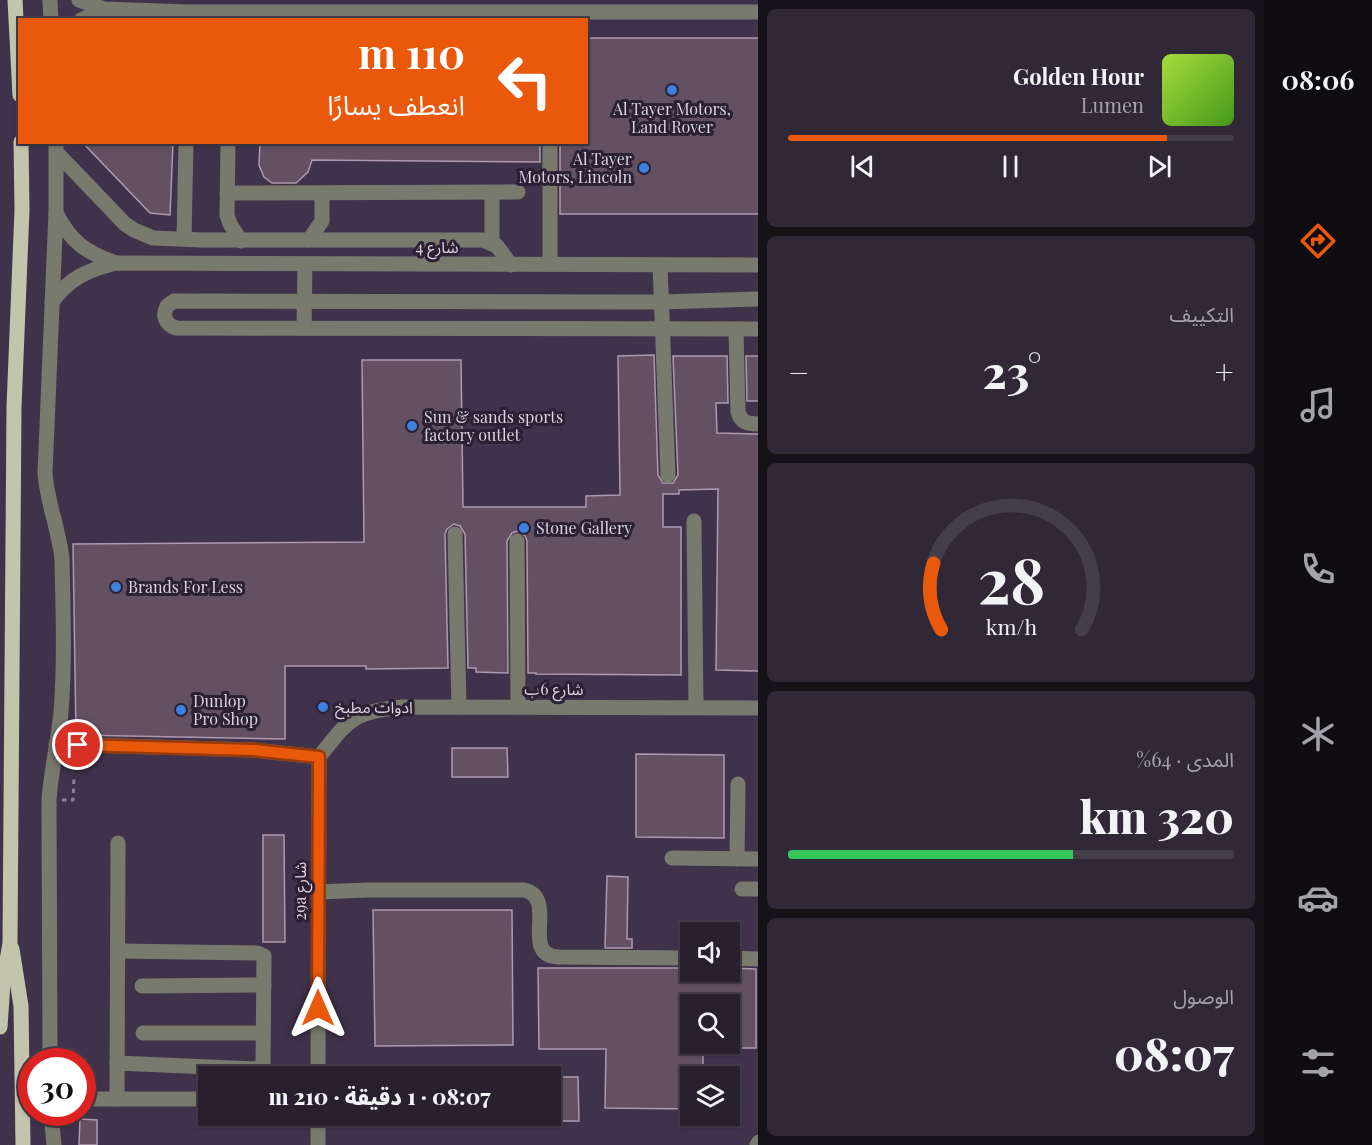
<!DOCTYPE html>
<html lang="ar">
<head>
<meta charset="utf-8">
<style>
	:root { --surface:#28202e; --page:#302836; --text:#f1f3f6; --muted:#a5a3aa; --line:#443e4a; --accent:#ea580c }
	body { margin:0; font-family:"Playfair Display","Noto Sans Arabic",serif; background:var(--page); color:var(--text); direction:rtl; height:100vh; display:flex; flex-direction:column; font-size:22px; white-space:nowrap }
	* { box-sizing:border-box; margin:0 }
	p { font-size:20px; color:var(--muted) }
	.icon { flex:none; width:33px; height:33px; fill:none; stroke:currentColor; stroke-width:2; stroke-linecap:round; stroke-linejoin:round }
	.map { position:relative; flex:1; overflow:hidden; direction:ltr }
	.sheet { display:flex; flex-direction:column; gap:9px; padding:9px; background:#161219; width:506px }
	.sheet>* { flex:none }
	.banner { position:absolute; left:18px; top:18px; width:570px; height:126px; border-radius:0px; box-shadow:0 2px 4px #0004,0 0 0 2px var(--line); direction:rtl; background:#ea580c; color:#fff; overflow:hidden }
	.buttons { position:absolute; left:680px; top:922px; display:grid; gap:12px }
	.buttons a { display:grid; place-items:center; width:60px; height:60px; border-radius:0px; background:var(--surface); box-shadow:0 2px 4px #0004,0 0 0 2px var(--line); font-size:30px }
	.speed { position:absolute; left:18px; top:1048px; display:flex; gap:12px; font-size:30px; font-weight:700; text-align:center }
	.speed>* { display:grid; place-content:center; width:78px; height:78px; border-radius:50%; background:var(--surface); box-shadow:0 2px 4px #0004,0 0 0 2px var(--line); line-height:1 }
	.speed .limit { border:9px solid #d22; background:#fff; color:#111 }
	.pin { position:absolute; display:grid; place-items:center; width:51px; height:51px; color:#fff; margin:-26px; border:3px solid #fff; border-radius:50%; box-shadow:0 2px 6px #0007 }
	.me { position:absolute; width:66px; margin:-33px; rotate:0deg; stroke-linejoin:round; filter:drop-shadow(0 0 4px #0008) }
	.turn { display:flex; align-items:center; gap:21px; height:126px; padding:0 24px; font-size:27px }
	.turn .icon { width:78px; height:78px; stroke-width:2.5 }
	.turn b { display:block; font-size:42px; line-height:51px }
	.big { font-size:45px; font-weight:800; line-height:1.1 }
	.sheet .widget { flex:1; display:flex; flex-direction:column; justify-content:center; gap:9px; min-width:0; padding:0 21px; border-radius:9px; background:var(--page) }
	.sheet .dial { align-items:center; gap:0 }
	.dial svg { height:156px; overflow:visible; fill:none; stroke:var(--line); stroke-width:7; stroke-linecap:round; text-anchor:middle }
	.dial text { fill:var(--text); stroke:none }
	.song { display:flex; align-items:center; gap:18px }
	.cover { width:72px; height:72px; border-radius:9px; background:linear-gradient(135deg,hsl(80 70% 55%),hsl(100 70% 35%)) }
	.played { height:6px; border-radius:3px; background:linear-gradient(90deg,var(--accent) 85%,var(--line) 85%) }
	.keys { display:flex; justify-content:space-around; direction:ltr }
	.heat { display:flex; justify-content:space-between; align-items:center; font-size:33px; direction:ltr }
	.charge { height:9px; border-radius:4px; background:linear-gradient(90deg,#34c759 64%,var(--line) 0) }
	.trip { position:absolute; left:198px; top:1066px; width:363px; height:60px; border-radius:0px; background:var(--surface); box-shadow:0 2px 4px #0004,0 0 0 2px var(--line); font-weight:800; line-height:60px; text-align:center; direction:rtl }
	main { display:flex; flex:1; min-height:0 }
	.tab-bar { display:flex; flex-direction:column; width:108px; justify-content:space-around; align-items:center; background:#100d12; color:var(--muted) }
	.tab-bar .icon { width:42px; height:42px }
	.tab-bar .on { color:var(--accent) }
	.tab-bar b { font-size:27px; color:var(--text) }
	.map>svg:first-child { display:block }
</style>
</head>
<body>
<main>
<nav class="tab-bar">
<b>08:06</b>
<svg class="icon on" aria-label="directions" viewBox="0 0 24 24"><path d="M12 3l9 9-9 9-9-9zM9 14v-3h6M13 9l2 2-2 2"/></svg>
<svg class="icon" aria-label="music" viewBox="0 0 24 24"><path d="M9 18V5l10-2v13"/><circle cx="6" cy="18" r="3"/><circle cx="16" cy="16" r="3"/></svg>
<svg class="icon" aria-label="phone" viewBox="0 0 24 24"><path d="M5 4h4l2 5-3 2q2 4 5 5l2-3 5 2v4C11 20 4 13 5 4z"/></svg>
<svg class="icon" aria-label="climate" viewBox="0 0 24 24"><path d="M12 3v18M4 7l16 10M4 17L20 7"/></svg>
<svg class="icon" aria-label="car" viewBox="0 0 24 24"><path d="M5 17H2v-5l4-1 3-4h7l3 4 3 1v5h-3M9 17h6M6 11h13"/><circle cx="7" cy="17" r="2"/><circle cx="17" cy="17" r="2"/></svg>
<svg class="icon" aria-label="filters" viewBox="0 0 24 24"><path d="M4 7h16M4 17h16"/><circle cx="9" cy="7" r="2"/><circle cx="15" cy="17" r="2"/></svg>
</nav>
<section class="sheet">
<div class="widget">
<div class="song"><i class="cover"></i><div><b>Golden Hour</b><p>Lumen</p></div></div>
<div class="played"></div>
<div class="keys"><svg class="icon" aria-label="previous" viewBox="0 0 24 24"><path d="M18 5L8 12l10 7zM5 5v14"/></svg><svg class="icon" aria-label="pause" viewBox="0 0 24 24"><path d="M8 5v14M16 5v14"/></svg><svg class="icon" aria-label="next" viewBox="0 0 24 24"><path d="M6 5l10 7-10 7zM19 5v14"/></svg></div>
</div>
<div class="widget"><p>التكييف</p>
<div class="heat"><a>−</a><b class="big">23°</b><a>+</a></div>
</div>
<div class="widget dial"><svg viewBox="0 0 100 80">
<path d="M14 69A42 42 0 1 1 86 69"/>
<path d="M14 69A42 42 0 0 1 10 35" stroke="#ea580c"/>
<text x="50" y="56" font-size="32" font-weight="700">28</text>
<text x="50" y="72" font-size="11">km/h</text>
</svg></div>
<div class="widget"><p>المدى · 64%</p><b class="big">320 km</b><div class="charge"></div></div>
<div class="widget"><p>الوصول</p><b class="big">08:07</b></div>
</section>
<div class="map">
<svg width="759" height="1145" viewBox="0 0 759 1145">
	<rect width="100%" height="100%" fill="#352a3e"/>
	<path fill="#41324c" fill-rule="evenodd" d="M0 0H758V1145H0ZM20 20H586V142H20ZM690 933H729V972H690ZM690 1005H729V1044H690ZM32 1062H82V1113H32ZM208 1077H550V1116H208ZM690 1077H729V1116H690Z"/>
	<g fill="#635063" stroke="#ae99ae" stroke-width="1.5">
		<polygon points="586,38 759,38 759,214 560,214 560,142 586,142"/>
		<polygon points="82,142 173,142 170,215 150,213"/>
		<polygon points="260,142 540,142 540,162 312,160 308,172 296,183 272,183 264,177 259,165"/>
		<polygon points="654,355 658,475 663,483 673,483 678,475 673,356 727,356 728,403 716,403 717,433 759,434 759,671 716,670 718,489 679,490 679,494 663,494 663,527 681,527 681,675 536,674 536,673 528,673 527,541 525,536 518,531 512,533 507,541 508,673 476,672 476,668 468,668 465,534 460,526 454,524 447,529 445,534 448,668 366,669 366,666 285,666 285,739 76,735 73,544 364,542 362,360 461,360 463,507 586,507 586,496 620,495 618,356"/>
		<polygon points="746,356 759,356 759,401 747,401"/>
		<polygon points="452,748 507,748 508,777 452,777"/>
		<polygon points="636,754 724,755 724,838 636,837"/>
		<polygon points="263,835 284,835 285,942 263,942"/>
		<polygon points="607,876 628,877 627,939 632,939 632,948 605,948"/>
		<polygon points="373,910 512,910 513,1045 375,1046"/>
		<polygon points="538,968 690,968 690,972 729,972 729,968 756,969 756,1048 729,1048 729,1005 690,1005 690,1044 703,1044 703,1077 690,1077 690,1109 605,1108 606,1049 539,1049"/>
		<polygon points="550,1077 578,1077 579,1121 550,1121"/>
		<polygon points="80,1119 97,1120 97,1145 79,1145"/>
	</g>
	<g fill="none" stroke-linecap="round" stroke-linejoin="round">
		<polyline stroke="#8a8292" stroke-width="3" stroke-dasharray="4.5 4.5" stroke-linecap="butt" points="62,800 73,800 74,777"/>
		<g stroke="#787a6e" stroke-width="15">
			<polyline points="50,0 51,20"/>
			<polyline points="79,0 104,9 188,12 759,12"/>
			<polyline points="81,20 104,9"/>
			<polyline points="228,142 227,215 230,224 241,241"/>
			<polyline points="550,142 550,264"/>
			<polyline points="57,153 125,224 134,230 153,238 202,240 483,240 497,246 511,265"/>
			<polyline points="227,193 518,192"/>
			<polyline points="492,193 492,243"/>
			<path d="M56 213C71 242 85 252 116 263"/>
			<polyline points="184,239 186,142"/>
			<polyline points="309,240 322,221 322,194"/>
			<polyline points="660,265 668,475"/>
			<path d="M759 299 662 302 174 301 167 306C162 316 165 324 176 328L759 329"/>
			<path d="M52 302C69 278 88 270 116 263L759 265"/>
			<polyline points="304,328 305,265"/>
			<path d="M736 329 738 412C741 423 748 424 759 424"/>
			<polyline points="694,521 696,707"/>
			<polyline points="455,534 459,707"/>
			<polyline points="517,541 518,707"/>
			<polyline points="56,744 253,750 319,757"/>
			<polyline points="672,858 759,859"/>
			<polyline points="737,859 738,784"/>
			<polyline points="742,889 759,889"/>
			<path d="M318 892 368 890H524C559 898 519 955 558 957L690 958"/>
			<polyline points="729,958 759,959"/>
			<polyline points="142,986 264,985"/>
			<polyline points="143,1033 263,1033"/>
			<path d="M50 1062 49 800C51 771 58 742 61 712 65 662 63 610 62 559 59 530 47 502 45 473L56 212V142"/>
			<polyline points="117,1063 256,1069 263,1065 264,956 257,953 118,951"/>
			<path d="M318 1077 319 757C349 720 351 712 402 707L759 708"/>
			<polyline points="82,1099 208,1099"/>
			<polyline points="117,1099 118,843"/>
			<polyline points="51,1113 54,1145"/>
			<polyline points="318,1116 318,1145"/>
			<polyline points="757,1145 759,1142"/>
		</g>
		<g stroke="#c2c4ac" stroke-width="15">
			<polyline points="15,0 20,95"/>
			<polyline points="12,949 21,1006 23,1145"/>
			<polyline points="0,1027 3,983 10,943 14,407 22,210 21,142"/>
		</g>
	</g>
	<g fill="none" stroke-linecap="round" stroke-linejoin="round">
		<g stroke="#983908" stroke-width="15">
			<polyline id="route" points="78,745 253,750 319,757 318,1008"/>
		</g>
		<use href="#route" stroke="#ea580c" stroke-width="10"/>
	</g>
	<g fill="#3f7fe0" stroke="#2b2034" stroke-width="2">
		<circle cx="672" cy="90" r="6"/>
		<circle cx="644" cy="168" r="6"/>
		<circle cx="412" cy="426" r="6"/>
		<circle cx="524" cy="528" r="6"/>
		<circle cx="116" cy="587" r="6"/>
		<circle cx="323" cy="707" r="6"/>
		<circle cx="181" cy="710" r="6"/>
	</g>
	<g text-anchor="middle" stroke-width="6" stroke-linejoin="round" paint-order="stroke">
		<g font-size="16" fill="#d9d3e0" stroke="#2b2034" text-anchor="start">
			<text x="672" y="115" text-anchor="middle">Al Tayer Motors,<tspan x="672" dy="18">Land Rover</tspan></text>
			<text x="632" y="165" text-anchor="end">Al Tayer<tspan x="632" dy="18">Motors, Lincoln</tspan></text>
			<text x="424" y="423">Sun &amp; sands sports<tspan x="424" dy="18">factory outlet</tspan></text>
			<text x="536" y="534">Stone Gallery</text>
			<text x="128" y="593">Brands For Less</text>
			<text x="193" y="707">Dunlop<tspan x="193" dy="18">Pro Shop</tspan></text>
			<text x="335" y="713">ادوات مطبخ</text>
		</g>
		<g font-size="16" fill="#d9d3e0" stroke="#2b2034">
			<text x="437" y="253">شارع 4</text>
			<text x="554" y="695">شارع 6ب</text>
			<text transform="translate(300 891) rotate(-90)" y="6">29a شارع</text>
		</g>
	</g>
</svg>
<div class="buttons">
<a><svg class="icon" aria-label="sound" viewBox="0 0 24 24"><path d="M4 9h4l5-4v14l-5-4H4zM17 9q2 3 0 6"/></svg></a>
<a><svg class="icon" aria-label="search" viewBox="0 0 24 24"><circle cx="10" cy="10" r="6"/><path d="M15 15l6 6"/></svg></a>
<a><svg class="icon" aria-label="layers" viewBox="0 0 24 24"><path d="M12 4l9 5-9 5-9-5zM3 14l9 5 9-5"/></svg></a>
</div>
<div class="speed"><div class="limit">30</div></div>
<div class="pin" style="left:78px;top:745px;background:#d93025"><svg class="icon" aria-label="arrive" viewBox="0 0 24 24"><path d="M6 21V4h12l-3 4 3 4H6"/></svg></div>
<svg class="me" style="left:318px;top:1008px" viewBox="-20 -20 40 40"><path d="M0-17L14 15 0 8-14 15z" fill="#ea580c" stroke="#fff" stroke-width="4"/></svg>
<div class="trip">08:07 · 1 دقيقة · 210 m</div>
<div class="banner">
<div class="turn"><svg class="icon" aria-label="left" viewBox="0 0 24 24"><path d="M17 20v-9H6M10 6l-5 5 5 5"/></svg><div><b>110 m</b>انعطف يسارًا</div></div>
</div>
</div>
</main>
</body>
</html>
